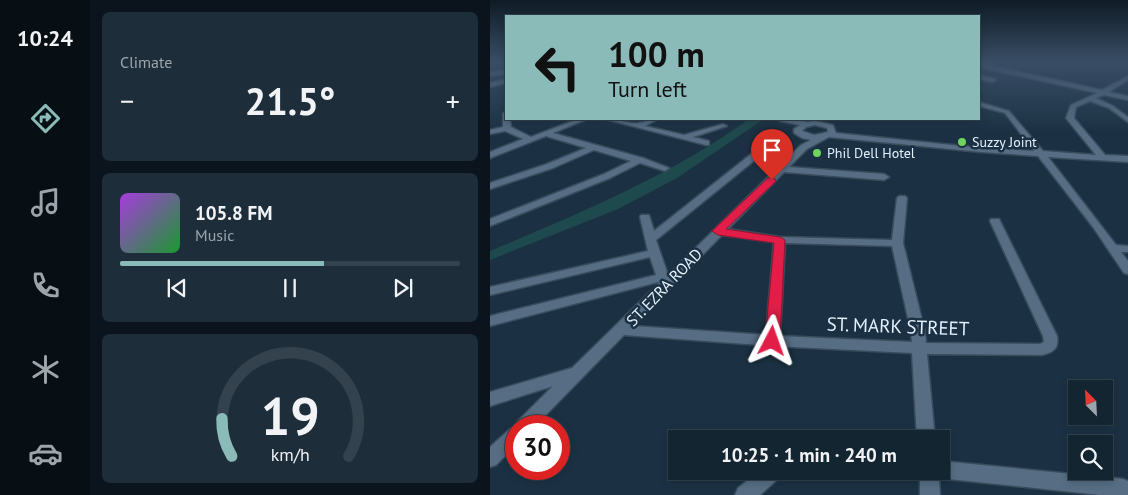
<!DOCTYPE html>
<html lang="en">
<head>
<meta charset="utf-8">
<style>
	:root { --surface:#142532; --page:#1d2d3a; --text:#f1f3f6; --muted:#9da5ac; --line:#33424d; --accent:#8bbbb9 }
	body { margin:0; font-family:"PT Sans",sans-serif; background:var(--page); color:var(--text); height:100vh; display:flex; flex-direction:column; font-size:19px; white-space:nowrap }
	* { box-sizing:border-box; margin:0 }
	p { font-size:16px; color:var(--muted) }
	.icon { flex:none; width:28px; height:28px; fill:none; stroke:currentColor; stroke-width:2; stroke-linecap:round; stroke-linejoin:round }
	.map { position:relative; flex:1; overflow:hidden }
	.details { display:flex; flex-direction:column; gap:12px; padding:12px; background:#0b141c; width:400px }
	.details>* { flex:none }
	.top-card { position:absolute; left:15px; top:15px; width:475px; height:105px; border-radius:0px; box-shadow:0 2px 8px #0003,0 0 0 1px var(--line); background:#8bbbb9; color:#111; overflow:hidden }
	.needle { width:32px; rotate:336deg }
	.controls { position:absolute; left:578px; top:380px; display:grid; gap:10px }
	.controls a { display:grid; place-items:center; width:45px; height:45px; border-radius:0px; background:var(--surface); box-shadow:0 2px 8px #0003,0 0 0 1px var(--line); font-size:25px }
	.speed { position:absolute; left:15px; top:415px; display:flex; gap:10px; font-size:25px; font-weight:700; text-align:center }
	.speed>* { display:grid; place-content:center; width:65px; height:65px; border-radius:50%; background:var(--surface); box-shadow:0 2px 8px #0003,0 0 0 1px var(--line); line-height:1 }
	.speed .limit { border:8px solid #d22; background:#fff; color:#111 }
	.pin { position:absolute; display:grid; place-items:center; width:42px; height:42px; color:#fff; margin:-51px -21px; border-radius:50% 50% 50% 0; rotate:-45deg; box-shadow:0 0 5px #0007 }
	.pin .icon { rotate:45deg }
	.me { position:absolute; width:55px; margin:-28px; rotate:4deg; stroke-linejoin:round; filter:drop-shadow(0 0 4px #0008) }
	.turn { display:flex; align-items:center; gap:18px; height:105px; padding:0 20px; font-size:22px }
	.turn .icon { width:65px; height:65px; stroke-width:2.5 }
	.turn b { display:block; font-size:35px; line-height:42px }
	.big { font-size:38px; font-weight:700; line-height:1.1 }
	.details .card { flex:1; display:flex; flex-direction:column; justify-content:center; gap:8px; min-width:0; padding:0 18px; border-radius:8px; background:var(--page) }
	.details .dial { align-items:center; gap:0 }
	.dial svg { height:130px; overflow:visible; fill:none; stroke:var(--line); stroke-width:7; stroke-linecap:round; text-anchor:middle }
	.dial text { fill:var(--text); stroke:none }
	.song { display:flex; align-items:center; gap:15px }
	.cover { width:60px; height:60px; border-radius:8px; background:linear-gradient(135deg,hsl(280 70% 55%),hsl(130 70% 35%)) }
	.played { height:5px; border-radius:2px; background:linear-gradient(90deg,var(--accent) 60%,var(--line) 60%) }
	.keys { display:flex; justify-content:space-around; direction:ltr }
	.heat { display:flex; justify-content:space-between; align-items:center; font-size:28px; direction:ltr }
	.trip { position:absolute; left:178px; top:430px; width:282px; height:50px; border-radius:0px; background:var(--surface); box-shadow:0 2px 8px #0003,0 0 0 1px var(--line); font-weight:700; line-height:50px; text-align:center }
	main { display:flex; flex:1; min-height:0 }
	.menu { display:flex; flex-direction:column; width:90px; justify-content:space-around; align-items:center; background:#080f14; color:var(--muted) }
	.menu .icon { width:35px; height:35px }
	.menu .active { color:var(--accent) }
	.menu b { font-size:22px; color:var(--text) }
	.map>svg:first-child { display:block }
</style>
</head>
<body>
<main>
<nav class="menu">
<b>10:24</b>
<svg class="icon active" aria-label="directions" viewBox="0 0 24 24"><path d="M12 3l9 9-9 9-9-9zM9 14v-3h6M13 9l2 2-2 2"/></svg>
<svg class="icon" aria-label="music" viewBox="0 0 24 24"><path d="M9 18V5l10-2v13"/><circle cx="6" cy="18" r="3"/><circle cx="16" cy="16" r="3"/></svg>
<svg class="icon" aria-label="phone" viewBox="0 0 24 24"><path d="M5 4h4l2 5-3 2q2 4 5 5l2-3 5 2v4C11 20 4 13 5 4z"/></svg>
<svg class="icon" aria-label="climate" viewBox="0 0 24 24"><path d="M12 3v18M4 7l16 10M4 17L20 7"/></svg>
<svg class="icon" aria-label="car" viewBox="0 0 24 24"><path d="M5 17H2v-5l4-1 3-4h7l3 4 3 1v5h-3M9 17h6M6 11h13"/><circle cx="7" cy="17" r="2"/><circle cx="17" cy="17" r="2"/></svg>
</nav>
<section class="details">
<div class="card"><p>Climate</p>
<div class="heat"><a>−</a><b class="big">21.5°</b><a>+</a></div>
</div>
<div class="card">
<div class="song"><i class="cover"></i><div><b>105.8 FM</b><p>Music</p></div></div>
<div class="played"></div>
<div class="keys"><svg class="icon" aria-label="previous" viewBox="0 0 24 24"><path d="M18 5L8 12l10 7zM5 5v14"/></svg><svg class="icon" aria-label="pause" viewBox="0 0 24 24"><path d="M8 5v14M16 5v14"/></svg><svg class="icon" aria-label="next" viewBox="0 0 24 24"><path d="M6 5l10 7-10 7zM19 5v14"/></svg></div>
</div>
<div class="card dial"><svg viewBox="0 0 100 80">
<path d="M14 69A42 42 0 1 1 86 69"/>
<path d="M14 69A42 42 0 0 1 8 46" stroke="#8bbbb9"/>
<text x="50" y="56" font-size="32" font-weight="700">19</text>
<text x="50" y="72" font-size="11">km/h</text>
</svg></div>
</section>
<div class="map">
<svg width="638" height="495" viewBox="0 0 638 495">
	<rect width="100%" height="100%" fill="#1b3143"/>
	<path fill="#1e494d" d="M259 119H274L187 178 128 209 0 260V251C90 213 180 176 259 119Z"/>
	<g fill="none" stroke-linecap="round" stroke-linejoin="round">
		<g stroke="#394c5c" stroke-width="3">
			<g id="minor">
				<path d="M489 63 612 90 638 76V80L619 92 638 96V100L614 95 606 98 623 106 638 117V122L619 108 600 101 586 107 584 118 615 155 638 156V162L558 157 626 245 638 246V252H631L638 261V274L634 273 603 227 548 156 491 152 339 137 317 149 299 167 394 174 399 177 394 180 294 172 238 229 290 237 402 240 407 198 409 196H415L417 198 413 243 435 332 436 343 550 344 554 342 553 336 500 221 501 219H509L567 336C569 348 564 352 552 355L437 354 445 439H427L422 353 283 346 134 335 45 426H26V445L6 465 0 467V447L20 429 26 426 28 421 63 386 0 406V392L82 368 169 283 168 282 0 326V316L166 275 160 257 0 295V287L158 251 150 217 151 215H159L164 231 265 151H271V155L166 240 178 275 311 145 321 140 312 138 304 133V129L310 125 290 121V119H302L318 122 325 121 343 125 346 133 491 148 544 151 515 113 489 106V102L519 111 553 151 606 155 576 118 581 105 607 93 489 67ZM325 125 337 128 338 132 324 135 312 131 316 127ZM232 235 284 242 276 335 143 326ZM295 243 402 246 421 332 422 342 290 336Z"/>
				<polygon points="16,70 16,74 0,76 0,72"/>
				<polygon points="489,75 505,79 506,80 503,82 489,79"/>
				<polygon points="16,79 16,83 0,87 0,83"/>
				<polygon points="13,113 16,113 16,119 20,119 21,127 41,137 88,119 97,119 63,133 153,158 179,168 175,171 150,163 120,178 0,226 0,219 114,174 141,161 104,150 63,168 0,189 0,183 57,164 96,148 56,136 0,158 0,152 33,139 15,131 0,134 0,130 13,127"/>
				<path d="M115 119C126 118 140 125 148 123 156 122 160 119 168 119L155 126 194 135 233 124 237 126 203 137 219 141V145H216Z"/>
				<polygon points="451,461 633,479 638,481 638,495 611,495 449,478 450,495 430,495 430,471 451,471"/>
				<polygon points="270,471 293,471 290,477 270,495 245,495 248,488"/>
			</g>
		</g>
		<use href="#minor" fill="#566d83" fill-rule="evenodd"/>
	</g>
	<linearGradient id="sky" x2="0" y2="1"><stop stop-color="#0f1b25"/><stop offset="0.47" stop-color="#394e66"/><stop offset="1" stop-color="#394e66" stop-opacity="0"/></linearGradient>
	<rect width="638" height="132" fill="url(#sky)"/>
	<polygon fill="#e11d48" stroke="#92132f" points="282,177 286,180 285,182 236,229 290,237 295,240 290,341 288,345 282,347 277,345 275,341 284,243 228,235 222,231 278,178"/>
	<g fill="#6fd35f" stroke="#1b3143" stroke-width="2">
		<circle cx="472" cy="142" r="5"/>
		<circle cx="327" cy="153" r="5"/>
	</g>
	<g text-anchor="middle" stroke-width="5" stroke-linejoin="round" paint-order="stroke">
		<g font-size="14" fill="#e2effc" stroke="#1b3143" text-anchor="start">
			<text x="482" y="147">Suzzy Joint</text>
			<text x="337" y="158">Phil Dell Hotel</text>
		</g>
		<g font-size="16" fill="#e2effc" stroke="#1b3143">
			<text transform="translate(174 287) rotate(-46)" y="6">ST. EZRA ROAD</text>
		</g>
		<g font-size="19" fill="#e2effc" stroke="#1b3143">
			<text transform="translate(408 326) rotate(2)" y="7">ST. MARK STREET</text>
		</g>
	</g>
</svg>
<div class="controls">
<a><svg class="needle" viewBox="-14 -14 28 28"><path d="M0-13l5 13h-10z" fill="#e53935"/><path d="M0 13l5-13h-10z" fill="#9da5ac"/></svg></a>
<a><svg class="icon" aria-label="search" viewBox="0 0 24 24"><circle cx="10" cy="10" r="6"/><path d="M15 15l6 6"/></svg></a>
</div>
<div class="speed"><div class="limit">30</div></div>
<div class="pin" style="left:282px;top:180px;background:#d93025"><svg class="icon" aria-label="arrive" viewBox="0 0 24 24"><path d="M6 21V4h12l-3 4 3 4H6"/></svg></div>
<svg class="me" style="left:282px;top:341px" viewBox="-20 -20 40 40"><path d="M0-17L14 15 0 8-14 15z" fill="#e11d48" stroke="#fff" stroke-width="4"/></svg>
<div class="trip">10:25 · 1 min · 240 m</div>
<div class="top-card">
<div class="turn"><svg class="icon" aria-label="left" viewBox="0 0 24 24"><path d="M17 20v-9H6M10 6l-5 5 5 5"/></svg><div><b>100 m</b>Turn left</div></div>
</div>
</div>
</main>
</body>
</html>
